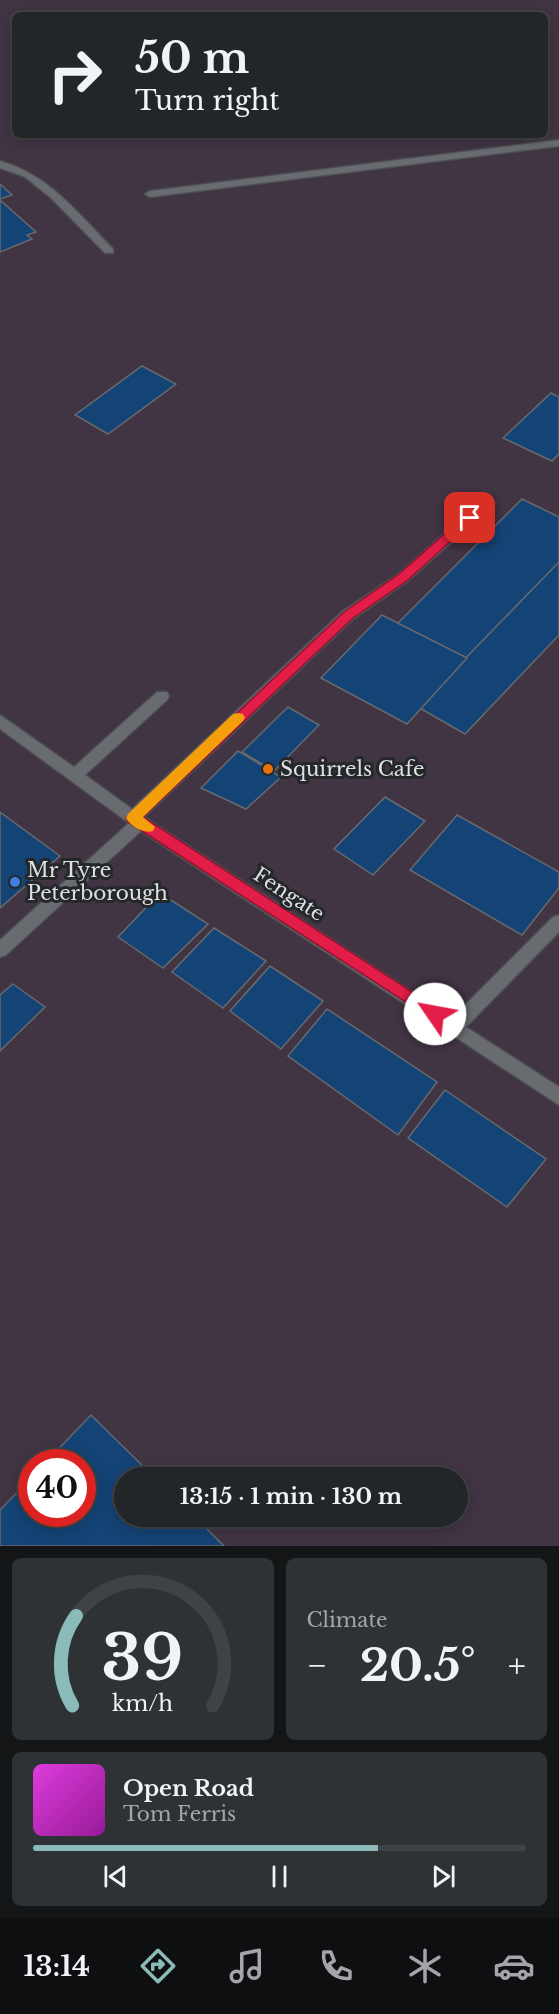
<!DOCTYPE html>
<html lang="en">
<head>
<meta charset="utf-8">
<style>
	:root { --surface:#232628; --page:#2f3234; --text:#f1f3f6; --muted:#a3a5a8; --line:#404345; --accent:#8bbbb9 }
	body { margin:0; font-family:"Libre Baskerville",serif; background:var(--page); color:var(--text); height:100vh; display:flex; flex-direction:column; font-size:22px; white-space:nowrap }
	* { box-sizing:border-box; margin:0 }
	p { font-size:20px; color:var(--muted) }
	.icon { flex:none; width:33px; height:33px; fill:none; stroke:currentColor; stroke-width:2; stroke-linecap:round; stroke-linejoin:round }
	.map { position:relative; height:1546px; overflow:hidden }
	.side { display:flex; flex-direction:column; gap:12px; padding:12px; background:#131516; flex:1 }
	.side>* { flex:none }
	.top-card { position:absolute; left:12px; top:12px; width:536px; height:126px; border-radius:9px; box-shadow:0 3px 15px #0003,0 0 0 2px var(--line); background:#232628; color:var(--text); overflow:hidden }
	.speed { position:absolute; left:18px; top:1449px; display:flex; gap:12px; font-size:30px; font-weight:700; text-align:center }
	.speed>* { display:grid; place-content:center; width:78px; height:78px; border-radius:50%; background:var(--surface); box-shadow:0 3px 15px #0003,0 0 0 2px var(--line); line-height:1 }
	.speed .limit { border:9px solid #d22; background:#fff; color:#111 }
	.pin { position:absolute; display:grid; place-items:center; width:51px; height:51px; color:#fff; margin:-26px; border-radius:12px; box-shadow:0 3px 9px #0006 }
	.me { position:absolute; width:66px; margin:-33px; rotate:303deg; stroke-linejoin:round; filter:drop-shadow(0 0 4px #0008) }
	.turn { display:flex; align-items:center; gap:21px; height:126px; padding:0 24px; font-size:27px }
	.turn .icon { width:78px; height:78px; stroke-width:2.5 }
	.turn b { display:block; font-size:42px; line-height:51px }
	.big { font-size:45px; font-weight:800; line-height:1.1 }
	.side .card { flex:1; display:flex; flex-direction:column; justify-content:center; gap:9px; min-width:0; padding:0 21px; border-radius:9px; background:var(--page) }
	.side .dial { align-items:center; gap:0 }
	.dial svg { height:156px; overflow:visible; fill:none; stroke:var(--line); stroke-width:7; stroke-linecap:round; text-anchor:middle }
	.dial text { fill:var(--text); stroke:none }
	.song { display:flex; align-items:center; gap:18px }
	.cover { width:72px; height:72px; border-radius:9px; background:linear-gradient(135deg,hsl(300 70% 55%),hsl(300 70% 35%)) }
	.played { height:6px; border-radius:3px; background:linear-gradient(90deg,var(--accent) 70%,var(--line) 70%) }
	.keys { display:flex; justify-content:space-around; direction:ltr }
	.heat { display:flex; justify-content:space-between; align-items:center; font-size:33px; direction:ltr }
	.side .tiles { flex:1; display:grid; gap:12px; grid-template-columns:1fr 1fr }
	.card:last-child { grid-column:span 2 }
	.trip { position:absolute; left:114px; top:1467px; width:354px; height:60px; border-radius:30px; background:var(--surface); box-shadow:0 3px 15px #0003,0 0 0 2px var(--line); font-weight:800; line-height:60px; text-align:center }
	.dock { display:flex; height:96px; justify-content:space-around; align-items:center; background:#0e0f10; color:var(--muted) }
	.dock .icon { width:42px; height:42px }
	.dock .current { color:var(--accent) }
	.dock b { font-size:27px; color:var(--text) }
	.map>svg:first-child { display:block }
</style>
</head>
<body>
<div class="map">
<svg width="559" height="1546" viewBox="0 0 559 1546">
	<rect width="100%" height="100%" fill="#2f3235"/>
	<path fill="#413443" fill-rule="evenodd" d="M0 0H559V1546H0ZM15 15H544V135H15ZM32 1462H82V1514H32ZM124 1478H458V1516H124Z"/>
	<g fill="#144375" stroke="#676a6e" stroke-width="1.5">
		<polygon points="0,184 12,195 0,199"/>
		<polygon points="0,200 36,232 27,235 32,239 0,252"/>
		<polygon points="142,366 176,384 108,434 75,415"/>
		<polygon points="551,393 559,397 559,454 552,461 503,438"/>
		<polygon points="522,499 559,517 559,588 477,677 390,631"/>
		<polygon points="559,562 559,635 465,734 418,707"/>
		<polygon points="382,615 467,658 407,724 321,678"/>
		<polygon points="288,707 319,725 274,771 242,752"/>
		<polygon points="238,751 281,777 246,809 201,788"/>
		<polygon points="385,797 425,821 373,875 334,849"/>
		<polygon points="0,812 60,856 0,908"/>
		<polygon points="457,815 559,872 559,888 522,935 410,870"/>
		<polygon points="160,893 208,924 163,968 118,937"/>
		<polygon points="214,928 266,961 223,1008 172,972"/>
		<polygon points="270,966 323,1001 281,1049 230,1011"/>
		<polygon points="13,984 45,1007 0,1051 0,995"/>
		<polygon points="327,1009 437,1082 398,1135 288,1056"/>
		<polygon points="445,1090 546,1159 507,1207 408,1138"/>
		<polygon points="91,1415 155,1478 124,1478 124,1516 194,1516 224,1546 0,1546 0,1510 32,1477 32,1514 82,1514 82,1462 46,1462"/>
	</g>
	<g fill="none" stroke-linecap="round" stroke-linejoin="round">
		<g stroke="#4b4d50" stroke-width="3">
			<g id="minor">
				<polygon points="559,140 559,146 150,197 145,194 150,191"/>
				<path d="M0 161C48 174 79 214 113 249V253H105L51 198 25 177 0 168Z"/>
				<polygon points="487,499 492,500 494,503 492,506 409,580 353,619 144,817 452,1018 553,917 559,915 559,932 466,1027 559,1087 559,1105 141,831 6,955 0,957 0,940 129,823 0,729 0,715 74,767 157,692 167,692 169,696 167,700 85,775 132,809 343,611 399,574 482,500"/>
			</g>
		</g>
		<use href="#minor" fill="#686b6f" fill-rule="evenodd"/>
	</g>
	<polygon fill="#e11d48" stroke="#92132f" stroke-width="1.5" points="470,513 474,515 474,520 408,580 353,618 143,817 440,1010 442,1014 440,1019 435,1021 128,822 126,818 344,612 399,574 466,515"/>
	<path fill="#f59e0b" d="M238 713 243 714 245 718 243 721 143 817 155 827 153 831C144 834 130 826 126 818L128 814 233 714Z"/>
	<circle fill="#e8710a" stroke="#25282b" stroke-width="2" cx="268" cy="769" r="6"/>
	<circle fill="#3f7fe0" stroke="#25282b" stroke-width="2" cx="15" cy="882" r="6"/>
	<g text-anchor="middle" stroke-width="6" stroke-linejoin="round" paint-order="stroke">
		<g font-size="20" fill="#dedfe2" stroke="#25282b" text-anchor="start">
			<text x="280" y="776">Squirrels Cafe</text>
			<text x="27" y="877">Mr Tyre<tspan x="27" dy="23">Peterborough</tspan></text>
		</g>
		<g font-size="20" fill="#dedfe2" stroke="#25282b">
			<text transform="translate(289 894) rotate(33)" y="7">Fengate</text>
		</g>
	</g>
</svg>
<div class="speed"><div class="limit">40</div></div>
<div class="pin" style="left:470px;top:518px;background:#d93025"><svg class="icon" aria-label="arrive" viewBox="0 0 24 24"><path d="M6 21V4h12l-3 4 3 4H6"/></svg></div>
<svg class="me" style="left:435px;top:1014px" viewBox="-20 -20 40 40"><circle r="19" fill="#fff"/><path d="M0-13L10 11 0 6-10 11z" fill="#e11d48"/></svg>
<div class="trip">13:15 · 1 min · 130 m</div>
<div class="top-card">
<div class="turn"><svg class="icon" aria-label="right" viewBox="0 0 24 24"><path d="M7 20v-9h11M14 6l5 5-5 5"/></svg><div><b>50 m</b>Turn right</div></div>
</div>
</div>
<section class="side">
<div class="tiles">
<div class="card dial"><svg viewBox="0 0 100 80">
<path d="M14 69A42 42 0 1 1 86 69"/>
<path d="M14 69A42 42 0 0 1 16 23" stroke="#8bbbb9"/>
<text x="50" y="56" font-size="32" font-weight="700">39</text>
<text x="50" y="72" font-size="11">km/h</text>
</svg></div>
<div class="card"><p>Climate</p>
<div class="heat"><a>−</a><b class="big">20.5°</b><a>+</a></div>
</div>
<div class="card">
<div class="song"><i class="cover"></i><div><b>Open Road</b><p>Tom Ferris</p></div></div>
<div class="played"></div>
<div class="keys"><svg class="icon" aria-label="previous" viewBox="0 0 24 24"><path d="M18 5L8 12l10 7zM5 5v14"/></svg><svg class="icon" aria-label="pause" viewBox="0 0 24 24"><path d="M8 5v14M16 5v14"/></svg><svg class="icon" aria-label="next" viewBox="0 0 24 24"><path d="M6 5l10 7-10 7zM19 5v14"/></svg></div>
</div>
</div>
</section>
<nav class="dock">
<b>13:14</b>
<svg class="icon current" aria-label="directions" viewBox="0 0 24 24"><path d="M12 3l9 9-9 9-9-9zM9 14v-3h6M13 9l2 2-2 2"/></svg>
<svg class="icon" aria-label="music" viewBox="0 0 24 24"><path d="M9 18V5l10-2v13"/><circle cx="6" cy="18" r="3"/><circle cx="16" cy="16" r="3"/></svg>
<svg class="icon" aria-label="phone" viewBox="0 0 24 24"><path d="M5 4h4l2 5-3 2q2 4 5 5l2-3 5 2v4C11 20 4 13 5 4z"/></svg>
<svg class="icon" aria-label="climate" viewBox="0 0 24 24"><path d="M12 3v18M4 7l16 10M4 17L20 7"/></svg>
<svg class="icon" aria-label="car" viewBox="0 0 24 24"><path d="M5 17H2v-5l4-1 3-4h7l3 4 3 1v5h-3M9 17h6M6 11h13"/><circle cx="7" cy="17" r="2"/><circle cx="17" cy="17" r="2"/></svg>
</nav>
</body>
</html>
